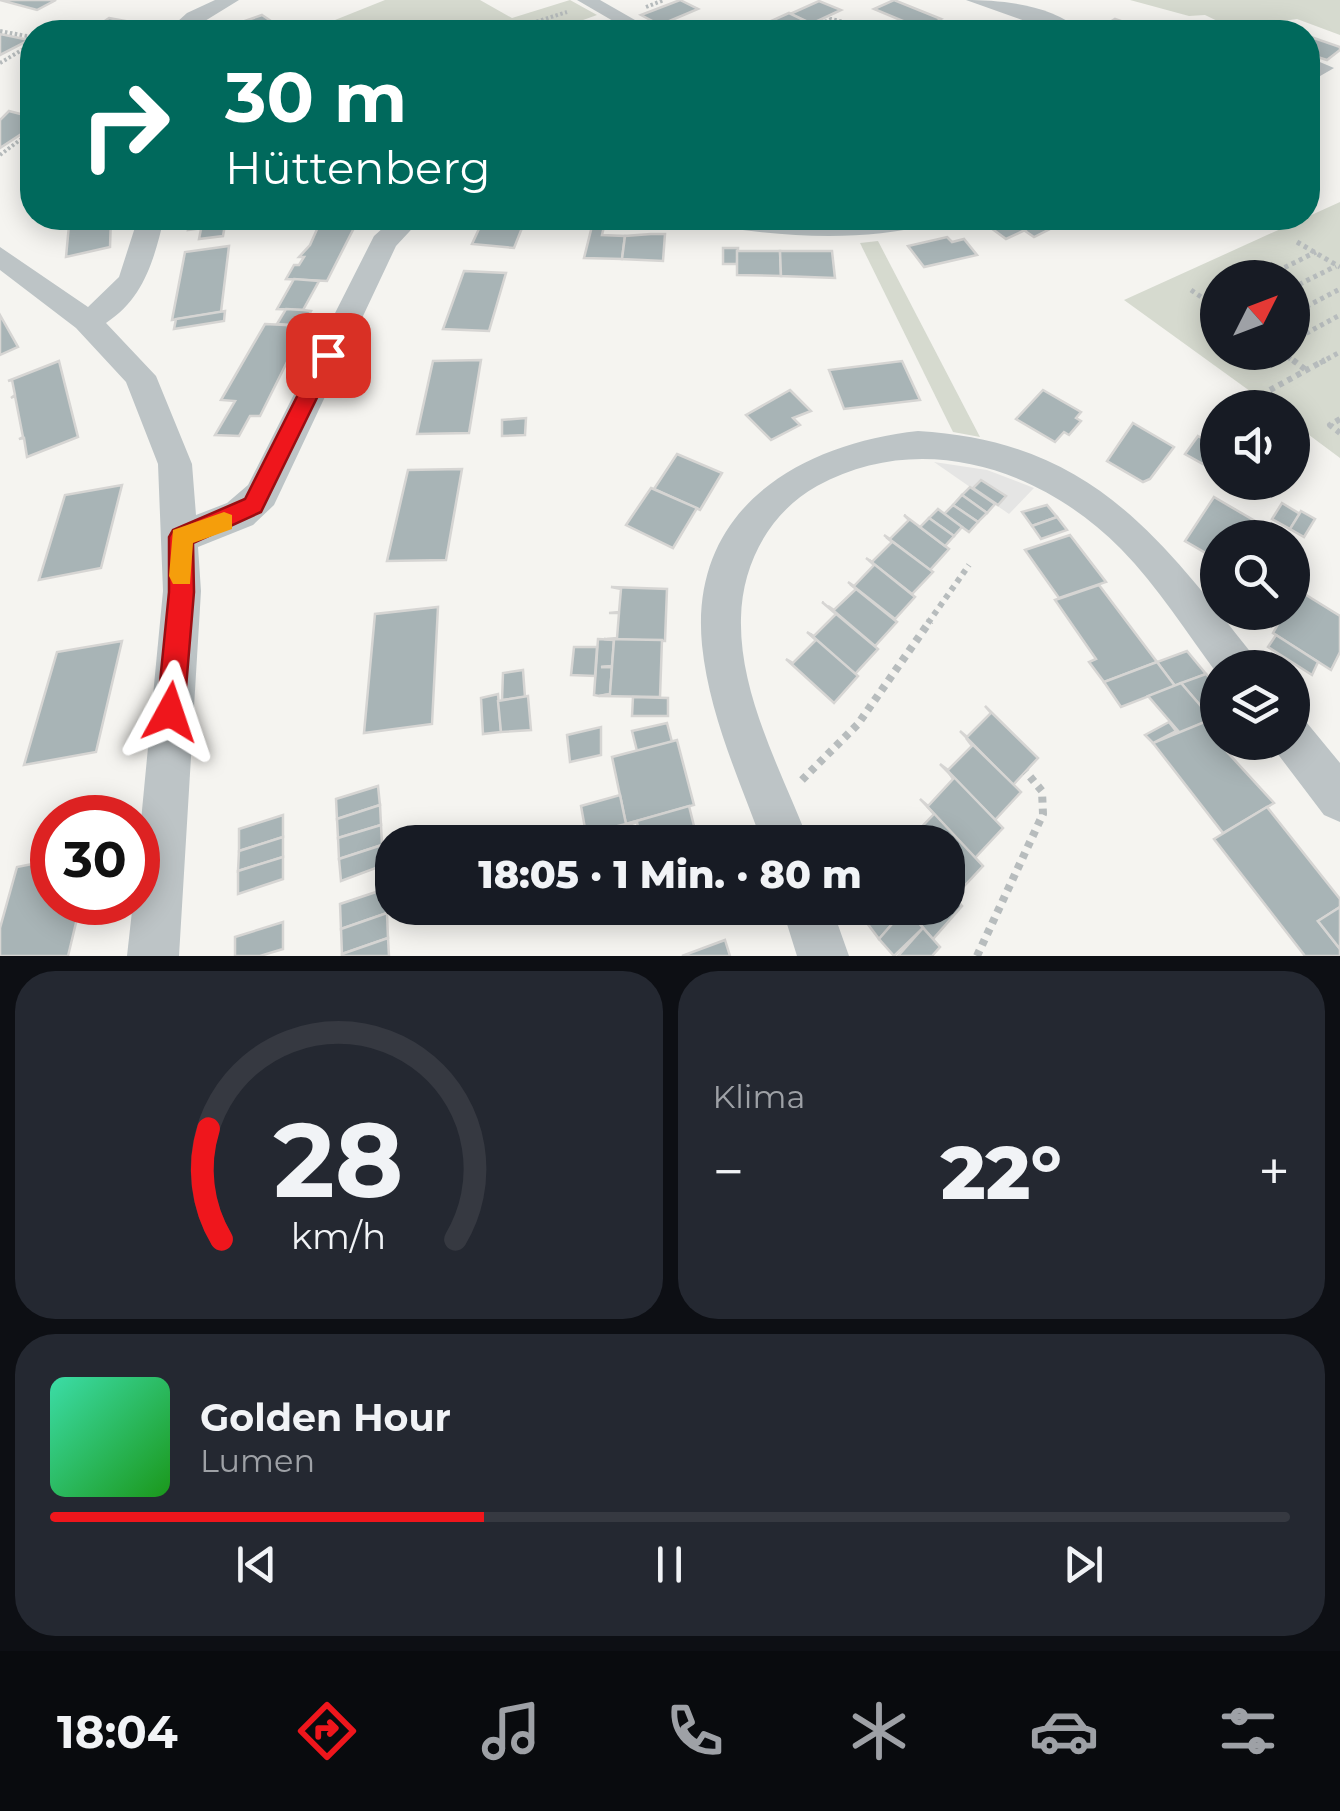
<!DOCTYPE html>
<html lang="de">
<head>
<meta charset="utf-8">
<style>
	:root { --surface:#171b24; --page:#242831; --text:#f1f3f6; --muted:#9ea1a6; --line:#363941; --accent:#ef161c }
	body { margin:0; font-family:Montserrat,sans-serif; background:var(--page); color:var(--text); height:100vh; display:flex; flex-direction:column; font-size:38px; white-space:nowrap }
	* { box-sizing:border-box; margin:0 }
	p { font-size:32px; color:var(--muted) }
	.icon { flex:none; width:55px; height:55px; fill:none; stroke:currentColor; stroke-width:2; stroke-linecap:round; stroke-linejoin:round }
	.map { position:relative; height:956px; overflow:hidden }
	.side { display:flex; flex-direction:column; gap:15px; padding:15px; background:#0d0f14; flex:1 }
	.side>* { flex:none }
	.guide { position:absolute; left:20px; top:20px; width:1300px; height:210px; border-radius:40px; box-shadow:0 5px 25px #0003; background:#00695c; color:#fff; overflow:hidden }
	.needle { width:65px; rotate:48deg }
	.tools { position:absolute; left:1200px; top:260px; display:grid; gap:20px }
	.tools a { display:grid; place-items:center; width:110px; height:110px; border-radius:50%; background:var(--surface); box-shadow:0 5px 25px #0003; font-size:50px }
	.speed { position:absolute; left:30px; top:795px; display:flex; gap:20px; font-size:50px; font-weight:700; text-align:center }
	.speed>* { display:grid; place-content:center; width:130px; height:130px; border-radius:50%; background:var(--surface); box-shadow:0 5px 25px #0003; line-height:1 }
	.speed .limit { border:15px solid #d22; background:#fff; color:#111 }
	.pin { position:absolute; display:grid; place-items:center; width:85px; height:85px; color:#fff; margin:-42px; border-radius:20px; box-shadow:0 5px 15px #0006 }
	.me { position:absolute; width:110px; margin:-55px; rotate:5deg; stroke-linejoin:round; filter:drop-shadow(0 0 8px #0008) }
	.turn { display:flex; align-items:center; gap:35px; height:210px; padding:0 40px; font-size:45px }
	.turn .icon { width:130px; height:130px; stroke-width:2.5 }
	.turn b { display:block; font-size:70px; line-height:85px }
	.big { font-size:75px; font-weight:800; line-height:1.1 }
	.side .tile { flex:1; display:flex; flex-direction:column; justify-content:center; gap:15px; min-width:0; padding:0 35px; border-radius:40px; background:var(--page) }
	.side .dial { align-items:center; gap:0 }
	.dial svg { height:260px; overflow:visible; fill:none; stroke:var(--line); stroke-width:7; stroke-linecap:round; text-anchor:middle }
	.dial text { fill:var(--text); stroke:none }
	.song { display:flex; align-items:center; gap:30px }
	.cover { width:120px; height:120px; border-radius:15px; background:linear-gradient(135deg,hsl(160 70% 55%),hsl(120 70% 35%)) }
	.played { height:10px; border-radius:5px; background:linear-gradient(90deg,var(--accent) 35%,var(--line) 35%) }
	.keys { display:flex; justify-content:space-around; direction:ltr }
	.heat { display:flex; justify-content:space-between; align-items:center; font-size:55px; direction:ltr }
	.side .tiles { flex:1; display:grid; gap:15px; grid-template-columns:1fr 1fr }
	.tile:last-child { grid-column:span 2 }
	.trip { position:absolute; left:375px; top:825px; width:590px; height:100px; border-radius:40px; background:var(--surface); box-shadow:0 5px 25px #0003; font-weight:800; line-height:100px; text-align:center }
	.dock { display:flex; height:160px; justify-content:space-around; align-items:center; background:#090b0e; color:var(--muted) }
	.dock .icon { width:70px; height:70px }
	.dock .on { color:var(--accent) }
	.dock b { font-size:45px; color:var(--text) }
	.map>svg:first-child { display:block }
</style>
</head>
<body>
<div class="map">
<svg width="1340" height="956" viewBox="0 0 1340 956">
	<rect width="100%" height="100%" fill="#f5f4f0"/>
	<polygon fill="#e5e5e4" points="934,462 987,470 1034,488 1009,514"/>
	<g fill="#d6dacf" fill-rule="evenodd">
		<polygon points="385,0 480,0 512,18 570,0 597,15 550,32 305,32"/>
		<polygon points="1130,0 1340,0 1340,35 1297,19 1232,28 1205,15 1189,16"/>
		<path d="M1340 202V458L1293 423 1292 408 1272 407 1124 300ZM1218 278H1292V352H1218Z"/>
		<polygon points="878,241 980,437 953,432 860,243"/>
	</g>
	<g fill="#a8b4b6" stroke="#d6d5d3" stroke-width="2.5">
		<polygon points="0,0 56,0 37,10"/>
		<polygon points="680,0 698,9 660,25 641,15"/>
		<polygon points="894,0 941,19 922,29 874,9"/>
		<polygon points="819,1 841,10 811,24 790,14"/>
		<polygon points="789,13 810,23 789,32 751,30"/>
		<polygon points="262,15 274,23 245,32 233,25"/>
		<polygon points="109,18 141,24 128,32 89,32"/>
		<polygon points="1115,19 1147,30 1113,32 1101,28"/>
		<polygon points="0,34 29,40 0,55"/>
		<polygon points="1308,36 1340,47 1340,50 1327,60 1308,54"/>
		<polygon points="9,111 32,117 32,127 0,148 0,120"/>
		<polygon points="70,218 111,218 110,247 66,257 69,225 64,226"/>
		<polygon points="191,218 234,218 233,224 188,230"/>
		<polygon points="322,218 359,218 327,281 286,279 294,265 299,265 304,257 299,257 310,245"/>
		<polygon points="484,218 526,218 514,248 472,244"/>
		<polygon points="1013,218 1046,218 1058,225 1034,237 1009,220"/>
		<polygon points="1009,220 1025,230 1006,239 991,228"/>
		<polygon points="593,222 605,222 602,235 625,236 622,259 584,258"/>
		<polygon points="225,225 223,236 199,239 201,229"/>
		<polygon points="651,234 665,234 663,261 622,259 625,236"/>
		<polygon points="947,237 952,242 964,239 977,255 924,267 908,246"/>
		<polygon points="229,246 221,312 172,320 185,252"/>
		<polygon points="723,248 738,248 737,264 723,264"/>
		<polygon points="737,251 780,251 781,276 737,275"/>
		<polygon points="780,251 832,251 835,278 781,276"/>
		<polygon points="464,271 506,273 489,331 443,329"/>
		<polygon points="294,279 319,281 303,310 277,309"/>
		<polygon points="286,309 303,310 311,311 303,326 277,324"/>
		<polygon points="225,311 224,321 174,329 176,319"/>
		<polygon points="0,315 18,347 0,355"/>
		<polygon points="265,324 305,326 260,416 250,416 239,436 215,435 235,401 221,400"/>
		<polygon points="481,360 469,433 417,434 433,361"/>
		<polygon points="59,361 78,437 27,457 24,438 19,439 23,437 15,396 11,398 15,395 12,380 8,381"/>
		<polygon points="902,361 920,400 844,409 829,370"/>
		<polygon points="790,390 811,411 793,418 800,425 771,440 746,415"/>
		<polygon points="1043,390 1081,412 1076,418 1081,421 1069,435 1064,432 1055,442 1016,419"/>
		<polygon points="526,418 525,435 502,436 502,420"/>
		<polygon points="1133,423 1174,447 1150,479 1143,482 1107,461"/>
		<polygon points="1198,436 1216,446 1203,464 1185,454"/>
		<polygon points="677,454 722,473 700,510 654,489"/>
		<polygon points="462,469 446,560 387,561 408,470"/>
		<polygon points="981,480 1006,496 998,505 973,488"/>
		<polygon points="122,485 101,568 39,580 65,495"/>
		<polygon points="970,487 995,504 987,513 962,495"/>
		<polygon points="651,488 697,508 673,548 626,525"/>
		<polygon points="962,495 987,513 978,522 953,505"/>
		<polygon points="1214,497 1255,521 1245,538 1218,538 1218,560 1185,541"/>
		<polygon points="1282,503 1300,514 1290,529 1272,519"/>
		<polygon points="953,505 978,522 969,532 944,514"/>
		<polygon points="1047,505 1057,517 1032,526 1022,512"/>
		<polygon points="938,509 962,527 954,536 929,518"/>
		<polygon points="1301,511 1315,519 1304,537 1290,529"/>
		<polygon points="904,515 949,549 930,570 884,535 890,539 909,520"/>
		<polygon points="1057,517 1067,530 1041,539 1032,526"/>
		<polygon points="929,518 954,536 945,546 920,527"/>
		<polygon points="1070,535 1106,582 1059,598 1025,550"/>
		<polygon points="886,537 933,572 912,594 866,558 872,562 892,542"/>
		<polygon points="869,560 915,597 895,619 848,582 854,586 874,565"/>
		<polygon points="850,584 897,622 875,646 828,606 834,610 856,589"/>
		<polygon points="1099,585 1157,662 1104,682 1089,662 1096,659 1055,600"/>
		<polygon points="611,587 667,589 665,641 607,639 617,638 619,613 609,613 619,612 621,589"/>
		<polygon points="1298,590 1340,616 1340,652 1331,670 1273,633 1285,612 1292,612"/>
		<polygon points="822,602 878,649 855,674 807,632 814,636 836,614"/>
		<polygon points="438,607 432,724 364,733 375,614"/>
		<polygon points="810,634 858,676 834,703 786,659 793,663 816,640"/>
		<polygon points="1276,635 1318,662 1312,675 1268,647"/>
		<polygon points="598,639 614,640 612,666 601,667 612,667 610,694 599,696 594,695"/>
		<polygon points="604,639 662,640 660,697 599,696 610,694 612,667 601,667 612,666 614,640"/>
		<polygon points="122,641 96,752 24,765 57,652"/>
		<polygon points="574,647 597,647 595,676 571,675"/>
		<polygon points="1187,651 1206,674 1175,686 1157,662"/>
		<polygon points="1157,662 1175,686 1121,707 1104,682"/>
		<polygon points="523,670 525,697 502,700 503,673"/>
		<polygon points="1206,674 1218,687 1218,716 1212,719 1181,683"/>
		<polygon points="1181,683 1212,719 1180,733 1148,696"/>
		<polygon points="498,694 501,732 483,734 481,698"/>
		<polygon points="528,696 531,730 501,732 498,701"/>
		<polygon points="633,697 668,698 668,716 632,716"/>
		<polygon points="985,706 1038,758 1013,785 960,731 967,737 991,713"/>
		<polygon points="1207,721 1218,733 1218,742 1274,803 1223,833 1153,743"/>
		<polygon points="1169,722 1176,731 1153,743 1145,735"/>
		<polygon points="667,723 672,742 637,751 632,731"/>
		<polygon points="601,727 601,755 570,762 567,735"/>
		<polygon points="966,738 1021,792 995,820 940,764 948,770 972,746"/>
		<polygon points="677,740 694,805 626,824 612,757"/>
		<polygon points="948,771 1003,828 975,858 920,799 928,806 953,779"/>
		<polygon points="378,786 380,805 337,819 336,799"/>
		<polygon points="620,795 626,824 586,834 581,806"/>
		<polygon points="380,805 381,825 338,838 337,819"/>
		<polygon points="689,806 698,842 641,842 637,822 626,826 626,824"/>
		<polygon points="927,806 983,866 954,897 948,890 948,842 906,842 899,835 907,842 934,814"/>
		<polygon points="1267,807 1340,899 1340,907 1318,921 1340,949 1340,956 1305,956 1214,839"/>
		<polygon points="283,815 283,837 239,851 239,829"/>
		<polygon points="381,825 382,845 339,859 338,838"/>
		<polygon points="283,837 283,857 238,871 239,851"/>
		<polygon points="382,845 384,865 341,881 339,859"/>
		<polygon points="283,857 283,879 238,894 238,871"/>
		<polygon points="52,860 52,902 81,902 68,956 0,956 0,928 17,867"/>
		<polygon points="385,889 387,913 341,929 340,904"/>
		<polygon points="948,890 962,906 933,939 906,908 948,908"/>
		<polygon points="1340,907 1340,949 1318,921"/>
		<polygon points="874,908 906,908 879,939 864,919"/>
		<polygon points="906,908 923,928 894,956 879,939"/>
		<polygon points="387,913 388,938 342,954 341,929"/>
		<polygon points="283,922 283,949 260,956 235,956 235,937"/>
		<polygon points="923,928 940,947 932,956 898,956"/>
		<polygon points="388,938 389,956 342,956 342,954"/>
		<polygon points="725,940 730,956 682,956"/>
	</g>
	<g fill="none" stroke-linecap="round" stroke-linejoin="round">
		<g stroke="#b7bcbd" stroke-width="4" stroke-dasharray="2.5 2.5" stroke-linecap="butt">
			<polyline points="646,7 664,0"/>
			<polyline points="0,31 32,37"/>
			<polyline points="503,32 567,12"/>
			<polyline points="802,32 831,19 886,32"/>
			<polyline points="0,63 32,44"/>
			<polyline points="0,155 32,131"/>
		</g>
		<g stroke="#b7bcbd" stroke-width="5" stroke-dasharray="4 4" stroke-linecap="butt">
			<polyline points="1297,242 1340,267"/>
			<polyline points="1263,278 1316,252"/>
			<polyline points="1292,288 1336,266"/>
			<polyline points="1191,290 1210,303 1218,299"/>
			<polyline points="1292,314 1340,289"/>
			<polyline points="1292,341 1340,315"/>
			<polyline points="1281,352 1296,363"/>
			<polyline points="1320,363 1340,352"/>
		</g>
		<g stroke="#b7bcbd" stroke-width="6" stroke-dasharray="5 5" stroke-linecap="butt">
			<polyline points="1293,360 1306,370"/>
			<polyline points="1270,390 1325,360"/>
			<polyline points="1340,419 1330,425 1340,433"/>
			<polyline points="928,623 969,565"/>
		</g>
		<g stroke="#b7bcbd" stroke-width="8" stroke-dasharray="6 6" stroke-linecap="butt">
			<polyline points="802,780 858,724 930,621"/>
			<polyline points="977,956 1043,814 1042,791 1026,772"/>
		</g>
		<g fill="#bdc4c6" fill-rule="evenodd">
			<polygon points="215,0 239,0 187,32 166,32 187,13"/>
			<polygon points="577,0 600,0 656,32 632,32"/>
			<path d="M966 0C1003 0 1054 5 1082 32H1056Z"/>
			<polygon points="1308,57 1334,68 1308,83"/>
			<path d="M138 218H164C154 260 144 298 106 323L156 376 192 464 196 515 227 503 248 485 374 236 394 218H422L396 246 274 505 253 525 198 547 201 591 179 956H127L133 902H138V852L163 591 158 464 126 382 76 328 0 270V247L88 307 119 277Z"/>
			<path d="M700 218H937L933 224C860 242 787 237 713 226Z"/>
			<path d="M918 431C1088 441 1156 532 1252 654L1257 668H1218V675C1187 633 1158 587 1121 549 1041 468 921 429 817 486 769 513 742 564 741 618 739 695 782 772 809 842H762C739 779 709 714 702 645 689 509 799 444 918 431Z"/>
			<polygon points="1292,716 1307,723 1340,763 1340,822 1324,815 1277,753 1272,742 1292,742"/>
			<polygon points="782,908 832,908 849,956 797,956"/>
		</g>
	</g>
	<polygon fill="#ef161c" stroke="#9b0e12" stroke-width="2.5" points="328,348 338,355 261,512 193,543 194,592 184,712 180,722 170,726 161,722 157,712 169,592 169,537 173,530 245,499 318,355"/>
	<polygon fill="#f59e0b" points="224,512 232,515 232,529 193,543 190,584 173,584 169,576 173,530"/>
</svg>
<div class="tools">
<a><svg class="needle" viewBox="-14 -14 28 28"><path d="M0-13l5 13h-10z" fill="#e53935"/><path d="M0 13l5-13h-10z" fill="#9ea1a6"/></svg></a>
<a><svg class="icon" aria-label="sound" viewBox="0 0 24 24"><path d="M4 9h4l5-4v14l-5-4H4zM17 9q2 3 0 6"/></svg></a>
<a><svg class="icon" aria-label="search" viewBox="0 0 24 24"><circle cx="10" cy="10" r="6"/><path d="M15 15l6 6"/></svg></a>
<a><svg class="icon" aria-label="layers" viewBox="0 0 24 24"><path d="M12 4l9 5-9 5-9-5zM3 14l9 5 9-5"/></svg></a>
</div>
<div class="speed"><div class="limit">30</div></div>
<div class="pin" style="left:328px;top:355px;background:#d93025"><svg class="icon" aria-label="arrive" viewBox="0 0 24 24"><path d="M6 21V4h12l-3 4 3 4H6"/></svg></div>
<svg class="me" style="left:170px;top:712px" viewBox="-20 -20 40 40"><path d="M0-17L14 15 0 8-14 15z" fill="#ef161c" stroke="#fff" stroke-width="4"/></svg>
<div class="trip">18:05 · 1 Min. · 80 m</div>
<div class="guide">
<div class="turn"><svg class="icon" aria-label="right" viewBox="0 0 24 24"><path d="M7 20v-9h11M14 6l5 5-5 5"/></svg><div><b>30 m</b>Hüttenberg</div></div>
</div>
</div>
<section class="side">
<div class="tiles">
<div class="tile dial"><svg viewBox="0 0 100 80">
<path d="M14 69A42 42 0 1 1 86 69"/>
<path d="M14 69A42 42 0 0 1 10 35" stroke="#ef161c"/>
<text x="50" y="56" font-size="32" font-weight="700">28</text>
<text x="50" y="72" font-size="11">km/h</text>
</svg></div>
<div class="tile"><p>Klima</p>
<div class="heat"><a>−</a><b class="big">22°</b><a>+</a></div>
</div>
<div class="tile">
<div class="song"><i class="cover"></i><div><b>Golden Hour</b><p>Lumen</p></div></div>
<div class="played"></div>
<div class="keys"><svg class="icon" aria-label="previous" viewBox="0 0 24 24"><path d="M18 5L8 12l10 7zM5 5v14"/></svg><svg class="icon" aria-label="pause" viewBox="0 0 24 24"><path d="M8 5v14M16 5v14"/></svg><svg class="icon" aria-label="next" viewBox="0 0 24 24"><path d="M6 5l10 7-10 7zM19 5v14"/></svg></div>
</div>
</div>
</section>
<nav class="dock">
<b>18:04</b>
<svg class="icon on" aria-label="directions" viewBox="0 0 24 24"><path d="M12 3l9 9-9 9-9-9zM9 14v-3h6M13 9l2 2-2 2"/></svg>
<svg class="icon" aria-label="music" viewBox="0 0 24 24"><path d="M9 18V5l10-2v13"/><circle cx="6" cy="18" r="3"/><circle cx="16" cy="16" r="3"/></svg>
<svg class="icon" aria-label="phone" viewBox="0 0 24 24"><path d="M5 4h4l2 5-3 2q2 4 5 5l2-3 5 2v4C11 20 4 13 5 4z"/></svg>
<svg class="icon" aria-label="climate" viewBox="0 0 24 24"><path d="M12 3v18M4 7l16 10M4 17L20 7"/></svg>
<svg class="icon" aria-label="car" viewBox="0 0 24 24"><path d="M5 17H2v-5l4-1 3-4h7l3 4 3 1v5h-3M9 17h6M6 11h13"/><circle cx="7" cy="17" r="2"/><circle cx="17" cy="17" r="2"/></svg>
<svg class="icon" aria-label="filters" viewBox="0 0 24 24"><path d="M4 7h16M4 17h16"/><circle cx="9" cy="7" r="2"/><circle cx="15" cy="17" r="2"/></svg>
</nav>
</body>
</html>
